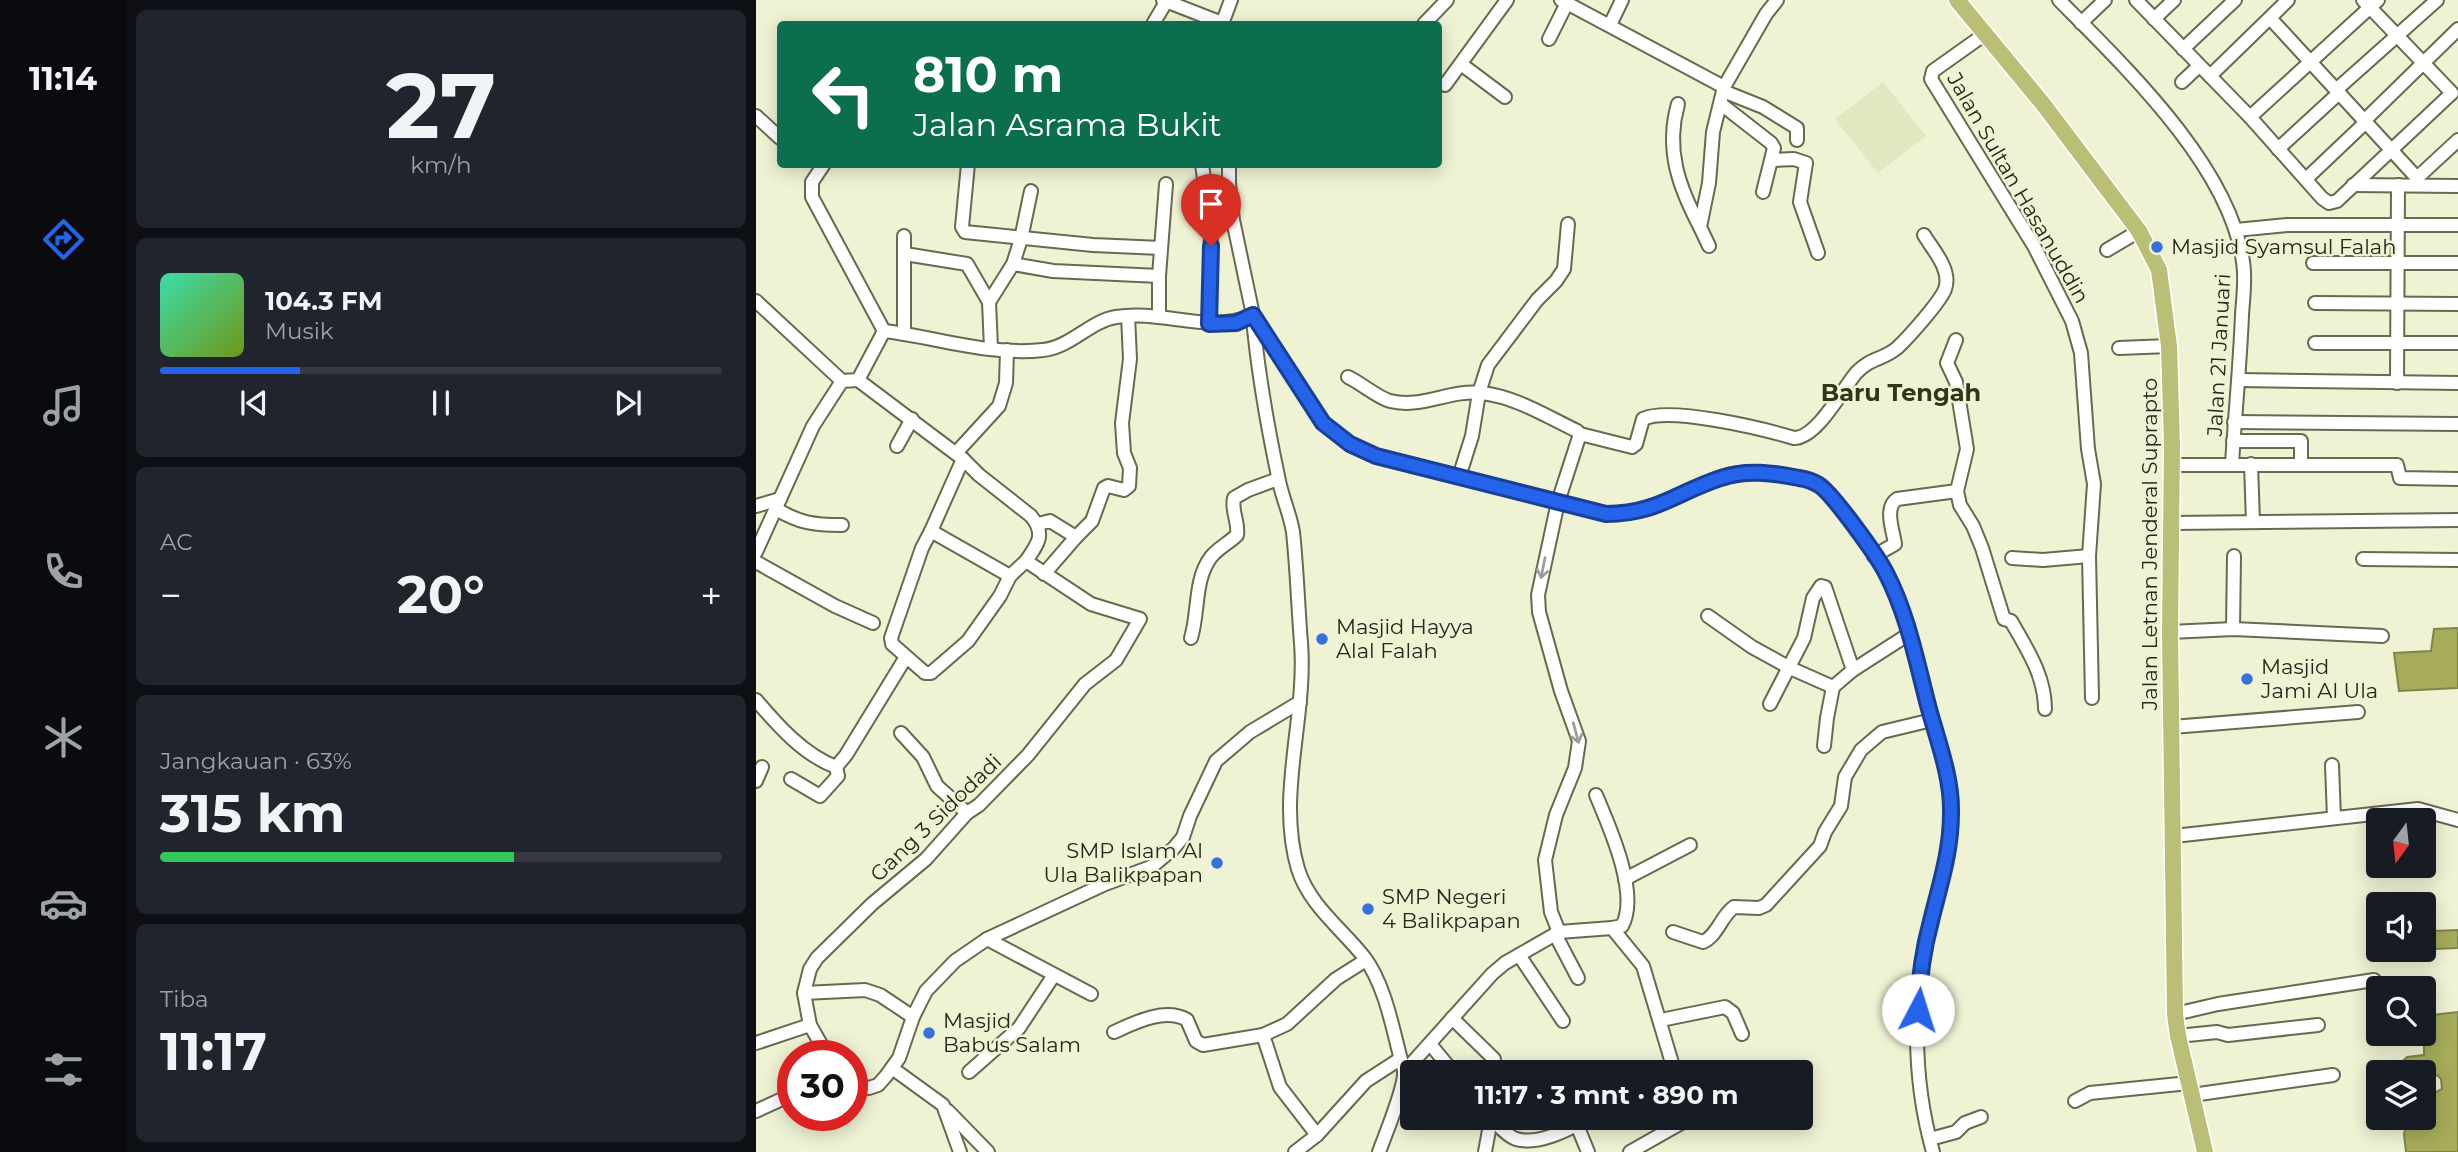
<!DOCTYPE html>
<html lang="id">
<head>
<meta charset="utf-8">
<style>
	:root { --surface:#171b24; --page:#20242c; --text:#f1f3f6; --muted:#9ea1a6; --line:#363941; --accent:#2563eb }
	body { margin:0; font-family:Montserrat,sans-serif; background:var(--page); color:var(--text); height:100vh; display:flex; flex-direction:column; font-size:26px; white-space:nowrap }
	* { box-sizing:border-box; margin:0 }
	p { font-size:23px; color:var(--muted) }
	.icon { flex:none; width:38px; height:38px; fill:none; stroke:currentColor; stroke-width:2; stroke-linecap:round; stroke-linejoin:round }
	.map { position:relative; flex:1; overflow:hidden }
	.drawer { display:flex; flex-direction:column; gap:10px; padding:10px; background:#0d0f14; width:630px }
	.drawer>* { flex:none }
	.banner { position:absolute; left:21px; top:21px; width:665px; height:147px; border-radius:7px; box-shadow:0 4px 18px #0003; background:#0b6e4f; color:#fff; overflow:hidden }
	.needle { width:46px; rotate:195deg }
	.controls { position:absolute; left:1610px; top:808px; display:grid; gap:14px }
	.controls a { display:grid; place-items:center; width:70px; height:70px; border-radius:7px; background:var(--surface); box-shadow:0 4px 18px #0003; font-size:35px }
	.speed { position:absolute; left:21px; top:1040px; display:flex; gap:14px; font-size:35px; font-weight:700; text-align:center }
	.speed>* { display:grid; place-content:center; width:91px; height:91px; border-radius:50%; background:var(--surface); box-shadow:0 4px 18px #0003; line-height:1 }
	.speed .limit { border:10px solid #d22; background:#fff; color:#111 }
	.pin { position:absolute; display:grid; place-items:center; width:60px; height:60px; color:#fff; margin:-72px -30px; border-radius:50% 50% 50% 0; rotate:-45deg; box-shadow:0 0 7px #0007 }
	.pin .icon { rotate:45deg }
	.me { position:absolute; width:77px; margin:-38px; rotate:5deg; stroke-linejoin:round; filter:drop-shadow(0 0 5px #0008) }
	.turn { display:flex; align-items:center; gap:24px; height:147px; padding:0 21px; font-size:32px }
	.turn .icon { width:91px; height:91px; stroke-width:2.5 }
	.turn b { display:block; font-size:49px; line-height:60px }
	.big { font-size:52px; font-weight:700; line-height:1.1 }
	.drawer .tile { flex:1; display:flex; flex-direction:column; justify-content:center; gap:10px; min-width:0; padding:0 24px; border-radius:10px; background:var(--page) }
	.drawer .dial { align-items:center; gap:0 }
	.dial b { font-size:91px; line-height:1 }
	.song { display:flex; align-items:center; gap:21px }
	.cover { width:84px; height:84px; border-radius:10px; background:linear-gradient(135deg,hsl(160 70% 55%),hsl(80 70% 35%)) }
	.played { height:7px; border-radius:4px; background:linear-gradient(90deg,var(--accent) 25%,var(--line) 25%) }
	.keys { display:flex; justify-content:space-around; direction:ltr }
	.heat { display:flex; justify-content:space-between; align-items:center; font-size:38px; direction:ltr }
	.charge { height:10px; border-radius:5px; background:linear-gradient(90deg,#34c759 63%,var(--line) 0) }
	.trip { position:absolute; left:644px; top:1060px; width:413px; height:70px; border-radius:7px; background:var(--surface); box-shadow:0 4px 18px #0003; font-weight:700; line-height:70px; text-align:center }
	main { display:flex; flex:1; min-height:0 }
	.menu { display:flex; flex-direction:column; width:126px; justify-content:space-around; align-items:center; background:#090b0e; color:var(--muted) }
	.menu .icon { width:49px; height:49px }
	.menu .on { color:var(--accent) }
	.menu b { font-size:32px; color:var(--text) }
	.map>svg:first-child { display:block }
</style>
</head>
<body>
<main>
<nav class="menu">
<b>11:14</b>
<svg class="icon on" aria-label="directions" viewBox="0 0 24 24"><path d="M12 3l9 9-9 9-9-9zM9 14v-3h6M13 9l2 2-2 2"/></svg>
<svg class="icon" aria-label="music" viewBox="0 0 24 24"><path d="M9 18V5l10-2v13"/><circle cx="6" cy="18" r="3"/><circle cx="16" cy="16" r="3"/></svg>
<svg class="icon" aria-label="phone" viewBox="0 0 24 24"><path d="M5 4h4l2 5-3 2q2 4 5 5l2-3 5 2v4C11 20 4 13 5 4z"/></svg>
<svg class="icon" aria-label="climate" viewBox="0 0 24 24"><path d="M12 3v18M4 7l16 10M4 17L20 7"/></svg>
<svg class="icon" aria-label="car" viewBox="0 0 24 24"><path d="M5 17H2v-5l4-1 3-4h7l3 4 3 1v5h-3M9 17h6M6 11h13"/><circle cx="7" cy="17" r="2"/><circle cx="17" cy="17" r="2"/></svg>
<svg class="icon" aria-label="filters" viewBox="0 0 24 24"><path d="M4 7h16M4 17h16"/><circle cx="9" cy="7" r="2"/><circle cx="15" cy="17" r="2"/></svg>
</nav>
<section class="drawer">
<div class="tile dial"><b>27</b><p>km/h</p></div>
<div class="tile">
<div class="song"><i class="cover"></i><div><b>104.3 FM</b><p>Musik</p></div></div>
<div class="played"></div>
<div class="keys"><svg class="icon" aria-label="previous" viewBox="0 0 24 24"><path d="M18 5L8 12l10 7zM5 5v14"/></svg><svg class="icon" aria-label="pause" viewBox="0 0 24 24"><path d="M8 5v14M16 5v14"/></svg><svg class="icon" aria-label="next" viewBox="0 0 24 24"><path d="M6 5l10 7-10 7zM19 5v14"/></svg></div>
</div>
<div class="tile"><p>AC</p>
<div class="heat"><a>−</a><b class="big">20°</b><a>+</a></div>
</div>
<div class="tile"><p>Jangkauan · 63%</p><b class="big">315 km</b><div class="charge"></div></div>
<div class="tile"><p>Tiba</p><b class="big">11:17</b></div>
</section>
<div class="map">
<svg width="1702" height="1152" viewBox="0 0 1702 1152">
	<rect width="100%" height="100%" fill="#eff3d4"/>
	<polygon fill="#e3e7c1" points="1127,82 1170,136 1122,173 1079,119"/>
	<g fill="#a7ac5b" stroke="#808448" stroke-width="2">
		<polygon points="1702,628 1702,688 1643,691 1638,653 1675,651 1678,629"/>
		<polygon points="1702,930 1702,948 1679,949 1678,931"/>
		<polygon points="1702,1012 1702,1152 1650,1152 1648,1134 1652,1118 1668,1118 1668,1098 1686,1089 1685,1079 1681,1075 1668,1077 1668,1073 1647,1073 1647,1061 1651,1057 1668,1055 1668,1016"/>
	</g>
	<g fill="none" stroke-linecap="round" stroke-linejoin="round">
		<g stroke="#676a4f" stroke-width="16">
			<g id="minor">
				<polyline points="407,0 466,23"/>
				<polyline points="805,0 968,87 1010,14 1021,0"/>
				<path d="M1303 0C1369 67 1474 166 1487 262 1490 279 1487 298 1486 315 1484 365 1479 415 1476 464"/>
				<polyline points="1380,0 1454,76"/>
				<polyline points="1532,0 1454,76 1494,117 1566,198 1573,203 1581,201 1696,93 1607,0"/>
				<polyline points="1514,18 1661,178 1702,140"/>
				<polyline points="1398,19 1418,0"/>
				<polyline points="1325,23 1349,0"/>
				<polyline points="397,24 410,2"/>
				<polyline points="466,24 475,0"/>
				<polyline points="668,24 691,0"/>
				<polyline points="854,25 866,0"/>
				<polyline points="1229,34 1177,71 1175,79 1278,246 1316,321 1325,353 1332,449 1338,484 1333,556 1336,698"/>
				<polyline points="793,39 811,3"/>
				<polyline points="1427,49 1479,0"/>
				<polyline points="705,64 749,97"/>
				<polyline points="1426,82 1443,66"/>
				<polyline points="689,85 751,0"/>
				<polyline points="1580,90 1681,0"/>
				<polyline points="967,91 1007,107 1041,128 1041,140"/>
				<path d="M922 104C909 150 923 187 944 227"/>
				<polyline points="965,104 1015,143 1018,148 1007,192"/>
				<polyline points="0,116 24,138"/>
				<polyline points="1494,117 1622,0"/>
				<polyline points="1609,120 1702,29"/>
				<polyline points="1522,149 1583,93"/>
				<polyline points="1016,160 1038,159 1050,163 1044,202 1062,253"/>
				<path d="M68 164 56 182V197L128 331C180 337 234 356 287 350 315 347 334 321 360 317 407 309 452 335 497 315"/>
				<polyline points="212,164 206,227 209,232 337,245 405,248"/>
				<polyline points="446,164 455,230 453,324"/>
				<path d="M473 164V183L477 220 497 315 567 423 594 445 620 456 851 514C901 514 921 492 965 477 990 469 1018 473 1043 478 1050 479 1058 482 1063 485 1077 494 1123 558 1130 573 1152 616 1161 664 1173 710 1182 743 1196 779 1195 813 1195 854 1184 883 1175 922 1156 997 1156 1077 1177 1152"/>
				<polyline points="1550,179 1610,122"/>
				<polyline points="1597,185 1702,186"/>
				<polyline points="1480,230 1531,225 1702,225"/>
				<polyline points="148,236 148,334"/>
				<polyline points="953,246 944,227 953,183 957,132 968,87"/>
				<polyline points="1351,250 1383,231"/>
				<polyline points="149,254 211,264 233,302"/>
				<polyline points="1557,263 1702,263"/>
				<polyline points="257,264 297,271 403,276"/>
				<polyline points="0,301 86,381"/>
				<polyline points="1559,303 1702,304"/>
				<polyline points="403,316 403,276 410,184"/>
				<path d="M497 319C502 372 511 424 522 476 525 495 534 513 537 532 541 569 542 606 545 643 551 718 520 795 542 869 553 905 586 929 608 957 628 983 636 1025 644 1056 645 1061 648 1067 648 1072 649 1088 629 1135 623 1152"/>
				<path d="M1200 340 1191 363 1200 382 1211 449 1201 491 1204 505 1217 526 1226 548 1247 616 1248 619 1255 621C1271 649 1289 676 1289 709"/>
				<polyline points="1559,343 1702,343"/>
				<polyline points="235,348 233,302 257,264 265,239 275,191"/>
				<polyline points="1363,348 1413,346"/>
				<path d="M592 377C605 383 622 398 634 401 666 409 694 389 726 393 760 397 790 416 821 431L824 434 802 502 782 595 783 612 805 691 823 741 819 768 800 815 789 860 795 912 803 932"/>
				<polyline points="102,380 207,459 175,531 254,576"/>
				<polyline points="1483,380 1702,383"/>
				<polyline points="1641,383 1642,185"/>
				<polyline points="1478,422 1702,424"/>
				<path d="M824 434 876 447 880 444 887 419C914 406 1008 429 1038 438 1061 438 1086 390 1100 373 1115 357 1127 360 1141 348 1151 339 1185 301 1189 289 1196 270 1177 250 1168 235"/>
				<polyline points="1477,441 1545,441 1545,465"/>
				<polyline points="141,446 156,419"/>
				<polyline points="200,453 243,406 250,383 251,350"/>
				<path d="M207 459 223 475 275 516C290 534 282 544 270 561"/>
				<polyline points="1495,464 1497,522"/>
				<polyline points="1416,465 1641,465 1644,478 1702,479"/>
				<polyline points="703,477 716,436 723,393 732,365 781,300 800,281 808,269 812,224"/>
				<polyline points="0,506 24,499"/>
				<path d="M20 509C44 523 57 525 86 525"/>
				<polyline points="1416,523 1702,520"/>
				<polyline points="282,524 294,521 320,537 336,521 348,488 352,486 368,490 373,486 374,468 368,453 366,423 374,359 372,316"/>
				<polyline points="0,552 57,426 86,381 102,380 128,331"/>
				<path d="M1118 556 1139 544C1137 530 1128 508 1141 499L1201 491"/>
				<polyline points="1256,558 1287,560 1333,556"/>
				<polyline points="1607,559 1702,560"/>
				<polyline points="0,562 79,606 117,623"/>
				<polyline points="288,574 320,537"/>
				<polyline points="952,616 996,647 1034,668 1077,687 1097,670 1153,634"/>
				<polyline points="1477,629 1478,556"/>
				<polyline points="1414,632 1477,629 1626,636"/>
				<path d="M435 638C443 612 438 579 455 557 462 548 473 543 481 535 483 521 475 512 478 498L492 490 522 479"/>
				<path d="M0 700C22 726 48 755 80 767L90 755 150 657"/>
				<polyline points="1014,704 1048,638 1057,598 1065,586 1069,587 1097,670"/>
				<polyline points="1416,727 1602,712"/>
				<polyline points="145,733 167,757 181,786 211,813"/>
				<polyline points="1068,746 1071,718 1077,687"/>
				<polyline points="1576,765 1578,818"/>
				<polyline points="35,779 64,796 82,776 80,767"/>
				<polyline points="0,781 6,767"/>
				<path d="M840 795C853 826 884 894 866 926L856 928"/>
				<polyline points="1418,836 1662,809 1702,820"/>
				<polyline points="869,879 934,845"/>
				<path d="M917 932 947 942C962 935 965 916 978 907L1003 908 1010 905 1064 846 1069 832 1085 806 1089 777 1105 750 1126 732 1176 720"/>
				<polyline points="799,934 822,978"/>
				<polyline points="231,939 335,994"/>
				<polyline points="763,955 807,1021"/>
				<polyline points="48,993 109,990 124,995 157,1017"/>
				<polyline points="1419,1014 1462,1004 1618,980"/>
				<polyline points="696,1018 738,1059"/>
				<polyline points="905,1020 969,1007 977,1013 986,1034"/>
				<path d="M358 1032C378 1023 409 1007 431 1020L440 1041 447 1045 507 1035 531 1024 580 979 610 960"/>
				<polyline points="507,1035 524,1087 561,1135"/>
				<polyline points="1422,1036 1461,1032 1472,1035 1562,1025"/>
				<polyline points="0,1043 54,1025"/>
				<polyline points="674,1044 698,1073"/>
				<polyline points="71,1055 54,1025 48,993 54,969 61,958 116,904 170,859 211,813 223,805 272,755 329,684 360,660 384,619 335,604 270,561 254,576 244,596 212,641 175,673 169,673 136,644 135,638 166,548 175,531"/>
				<polyline points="136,1068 187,1105 204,1152"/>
				<polyline points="213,1072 263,1028 298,975"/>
				<polyline points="648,1072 736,974 749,963 803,932 856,928 887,966 919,1073"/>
				<polyline points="96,1084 113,1088 122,1085 130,1076 143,1058 157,1017 170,991 199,961 231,939 349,884 395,867 417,849 427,837 434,816 460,761 494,732 544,702"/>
				<polyline points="1436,1095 1577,1075"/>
				<polyline points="1319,1101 1334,1093 1433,1083"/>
				<polyline points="0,1111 37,1094"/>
				<polyline points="192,1111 232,1152"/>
				<path d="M735 1118C742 1125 751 1136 760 1139 783 1146 815 1128 834 1118"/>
				<polyline points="821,1125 832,1152"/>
				<polyline points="1174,1139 1200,1132 1209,1123 1225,1117"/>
				<polyline points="539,1152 561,1135 610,1081 644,1059"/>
				<polyline points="729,1152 735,1119"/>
				<polyline points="874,1152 934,1118"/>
			</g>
		</g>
		<g stroke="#fff" stroke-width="19">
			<polyline id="major" points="1201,0 1287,104 1383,231 1403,270 1413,346 1416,445 1414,632 1419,1014 1422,1036 1449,1152"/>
		</g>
		<use href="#minor" stroke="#fff" stroke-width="12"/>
		<use href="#major" stroke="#bbbe77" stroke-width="16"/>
	</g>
	<defs><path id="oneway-shaft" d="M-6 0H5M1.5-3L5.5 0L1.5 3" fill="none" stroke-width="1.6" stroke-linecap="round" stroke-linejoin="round" transform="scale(1.75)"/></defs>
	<g stroke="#9d9e99">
		<use href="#oneway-shaft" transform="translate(787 568) rotate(101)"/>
		<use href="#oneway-shaft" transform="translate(820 733) rotate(75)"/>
	</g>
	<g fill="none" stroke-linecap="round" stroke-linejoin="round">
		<g stroke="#184099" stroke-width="18">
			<path id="route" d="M455 246 453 324 480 323 497 315 567 423 594 444 620 456 850 514C901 514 921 492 965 478 990 469 1018 473 1043 478 1050 479 1058 482 1063 485 1077 494 1122 557 1130 573 1152 615 1161 664 1173 709 1182 742 1196 778 1195 813 1195 852 1184 884 1175 921 1167 950 1163 981 1162 1010"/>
		</g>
		<use href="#route" stroke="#2563eb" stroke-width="12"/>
	</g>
	<g fill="#3770df" stroke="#eff3d4" stroke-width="2.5">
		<circle cx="1401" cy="247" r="7"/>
		<circle cx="566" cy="639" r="7"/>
		<circle cx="1491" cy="679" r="7"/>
		<circle cx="461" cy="863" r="7"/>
		<circle cx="612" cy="909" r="7"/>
		<circle cx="173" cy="1033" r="7"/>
	</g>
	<g text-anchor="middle" stroke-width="5" stroke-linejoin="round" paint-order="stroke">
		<g font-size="21" fill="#26271c" stroke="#eff3d4">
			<text transform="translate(1262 188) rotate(60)" y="7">Jalan Sultan Hasanuddin</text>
			<text transform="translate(1463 355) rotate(-87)" y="7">Jalan 21 Januari</text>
			<text transform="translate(1394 544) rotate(-90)" y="7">Jalan Letnan Jenderal Suprapto</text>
			<text transform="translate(180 818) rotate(-44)" y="7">Gang 3 Sidodadi</text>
		</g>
		<g font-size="21" fill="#26271c" stroke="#eff3d4" text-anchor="start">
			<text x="1415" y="254">Masjid Syamsul Falah</text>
			<text x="580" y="634">Masjid Hayya<tspan x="580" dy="24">Alal Falah</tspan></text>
			<text x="1505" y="674">Masjid<tspan x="1505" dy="24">Jami Al Ula</tspan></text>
			<text x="447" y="858" text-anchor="end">SMP Islam Al<tspan x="447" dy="24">Ula Balikpapan</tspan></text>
			<text x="626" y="904">SMP Negeri<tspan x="626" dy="24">4 Balikpapan</tspan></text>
			<text x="187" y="1028">Masjid<tspan x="187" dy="24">Babus Salam</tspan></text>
		</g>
		<g font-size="24" font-weight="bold" fill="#32341b" stroke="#eff3d4">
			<text x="1145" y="401">Baru Tengah</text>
		</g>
	</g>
</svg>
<div class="controls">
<a><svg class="needle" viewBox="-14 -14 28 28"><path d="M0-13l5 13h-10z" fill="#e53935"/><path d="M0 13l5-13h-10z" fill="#9ea1a6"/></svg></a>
<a><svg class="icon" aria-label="sound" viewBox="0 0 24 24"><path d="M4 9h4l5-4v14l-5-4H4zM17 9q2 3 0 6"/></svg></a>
<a><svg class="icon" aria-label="search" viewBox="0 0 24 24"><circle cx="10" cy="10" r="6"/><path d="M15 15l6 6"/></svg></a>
<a><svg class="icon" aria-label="layers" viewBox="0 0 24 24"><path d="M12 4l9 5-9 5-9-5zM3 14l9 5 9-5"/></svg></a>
</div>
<div class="speed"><div class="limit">30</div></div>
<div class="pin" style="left:455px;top:246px;background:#d93025"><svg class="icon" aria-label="arrive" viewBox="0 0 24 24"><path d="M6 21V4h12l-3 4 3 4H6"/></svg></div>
<svg class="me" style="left:1162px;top:1010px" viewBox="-20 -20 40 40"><circle r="19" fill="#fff"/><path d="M0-13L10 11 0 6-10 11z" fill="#2563eb"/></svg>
<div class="trip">11:17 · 3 mnt · 890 m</div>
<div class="banner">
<div class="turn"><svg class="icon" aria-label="left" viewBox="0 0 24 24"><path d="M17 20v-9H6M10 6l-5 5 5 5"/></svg><div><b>810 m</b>Jalan Asrama Bukit</div></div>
</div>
</div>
</main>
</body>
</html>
